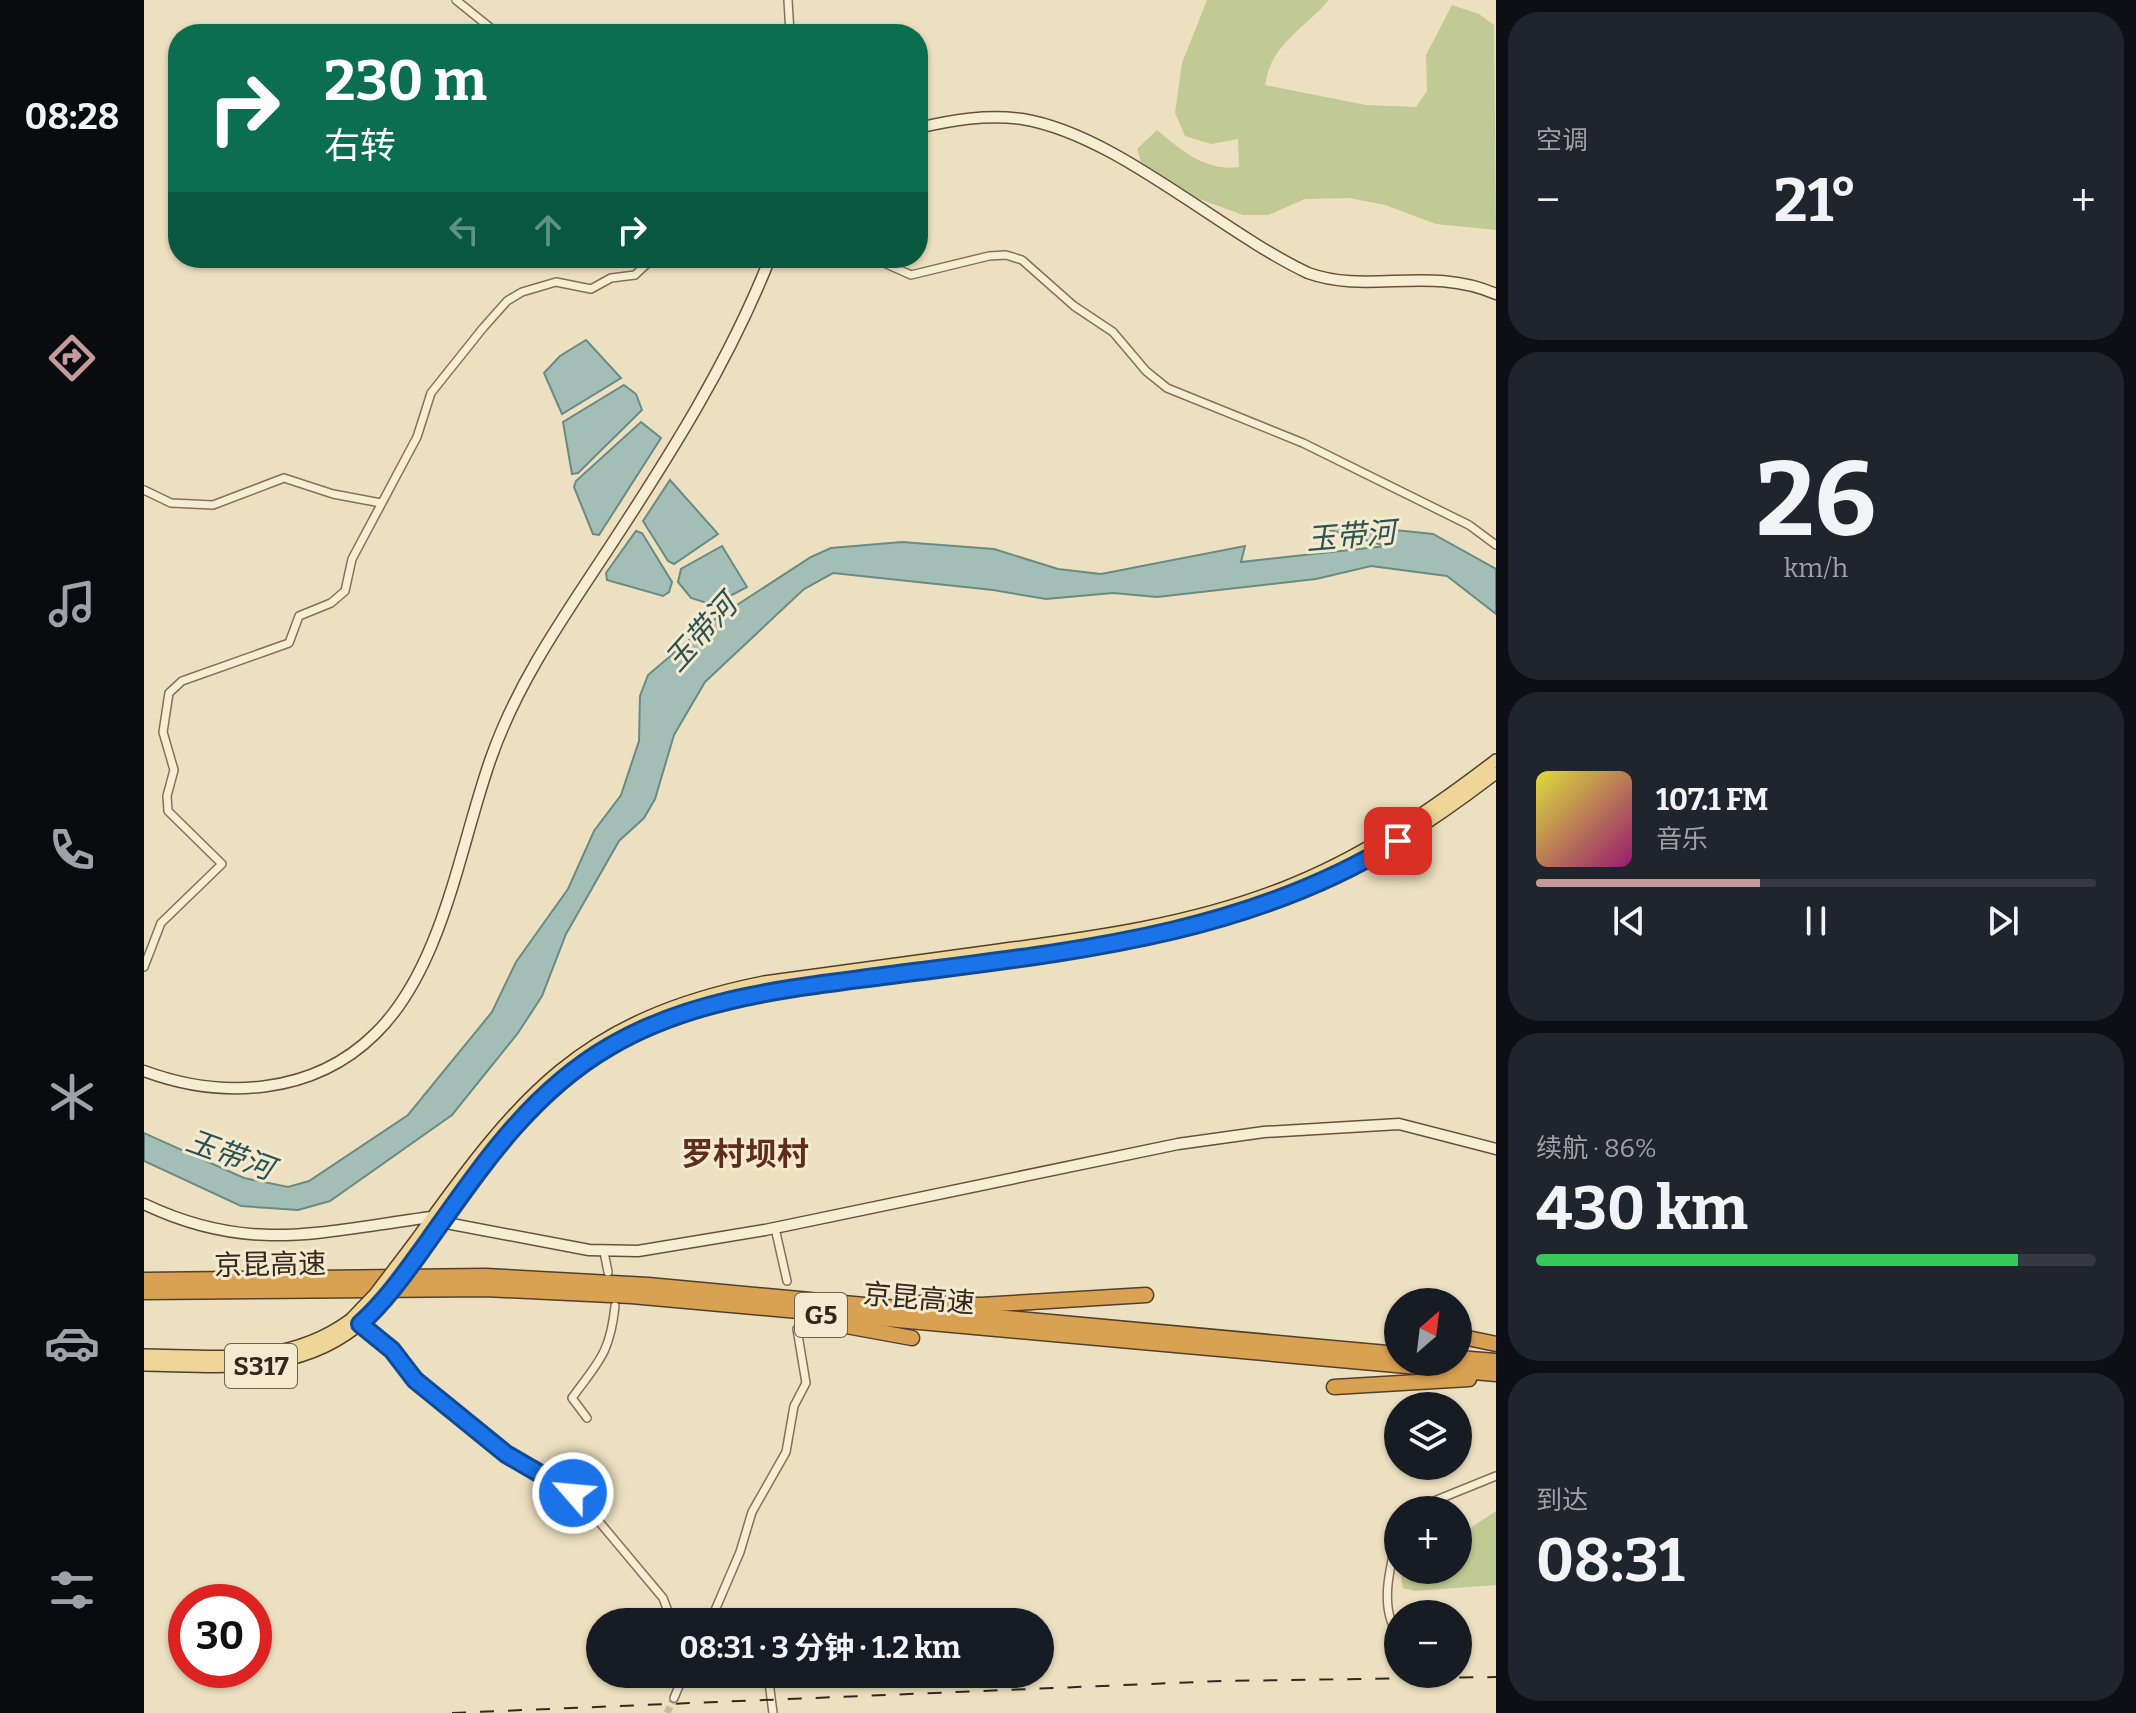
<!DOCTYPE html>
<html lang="zh">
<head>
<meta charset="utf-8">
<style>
	:root { --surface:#171b24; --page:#20242c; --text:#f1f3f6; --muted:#9ea1a6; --line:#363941; --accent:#c59a9b }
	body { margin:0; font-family:Bitter,"Noto Sans SC",serif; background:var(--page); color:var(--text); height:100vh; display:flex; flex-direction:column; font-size:30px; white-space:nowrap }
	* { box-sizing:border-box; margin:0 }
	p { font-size:26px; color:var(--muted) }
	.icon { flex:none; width:44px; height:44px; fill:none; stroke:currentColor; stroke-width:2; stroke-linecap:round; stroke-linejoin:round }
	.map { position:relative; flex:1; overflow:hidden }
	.details { display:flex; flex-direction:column; gap:12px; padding:12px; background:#0d0f14; width:640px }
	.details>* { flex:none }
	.banner { position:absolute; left:24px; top:24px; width:760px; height:244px; border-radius:32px; box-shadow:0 2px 6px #0004; background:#0b6e4f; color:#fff; overflow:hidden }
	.needle { width:52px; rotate:28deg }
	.controls { position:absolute; left:1240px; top:1288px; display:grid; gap:16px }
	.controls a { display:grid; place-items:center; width:88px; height:88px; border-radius:50%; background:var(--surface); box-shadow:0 2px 6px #0004; font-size:40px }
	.speed { position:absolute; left:24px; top:1584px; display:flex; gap:16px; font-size:40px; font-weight:700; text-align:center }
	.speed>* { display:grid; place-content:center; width:104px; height:104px; border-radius:50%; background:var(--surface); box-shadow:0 2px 6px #0004; line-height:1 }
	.speed .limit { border:12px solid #d22; background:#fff; color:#111 }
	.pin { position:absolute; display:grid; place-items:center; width:68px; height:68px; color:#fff; margin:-34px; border-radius:16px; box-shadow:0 4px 12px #0006 }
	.me { position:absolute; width:88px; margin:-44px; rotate:297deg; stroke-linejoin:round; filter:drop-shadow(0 0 6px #0008) }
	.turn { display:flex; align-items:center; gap:28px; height:168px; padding:0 24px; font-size:36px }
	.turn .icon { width:104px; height:104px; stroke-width:2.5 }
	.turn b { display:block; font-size:56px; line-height:68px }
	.lanes { display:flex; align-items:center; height:76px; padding:0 24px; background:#0003; justify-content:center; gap:40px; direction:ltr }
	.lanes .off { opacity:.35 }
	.big { font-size:60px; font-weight:700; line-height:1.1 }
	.details .widget { flex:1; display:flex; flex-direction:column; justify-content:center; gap:12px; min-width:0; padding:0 28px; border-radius:32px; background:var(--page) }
	.details .dial { align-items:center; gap:0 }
	.dial b { font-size:104px; line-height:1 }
	.song { display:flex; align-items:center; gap:24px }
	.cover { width:96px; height:96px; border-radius:12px; background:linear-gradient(135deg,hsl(60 70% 55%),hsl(320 70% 35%)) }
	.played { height:8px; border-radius:4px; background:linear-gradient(90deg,var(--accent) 40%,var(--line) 40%) }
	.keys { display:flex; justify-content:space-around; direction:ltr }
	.heat { display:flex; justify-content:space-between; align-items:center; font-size:44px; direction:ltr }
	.charge { height:12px; border-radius:6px; background:linear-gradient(90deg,#34c759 86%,var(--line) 0) }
	.trip { position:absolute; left:442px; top:1608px; width:468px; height:80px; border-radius:40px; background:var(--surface); box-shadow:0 2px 6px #0004; font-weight:700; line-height:80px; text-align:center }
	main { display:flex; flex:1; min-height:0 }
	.tabs { display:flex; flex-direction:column; width:144px; justify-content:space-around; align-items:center; background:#090b0e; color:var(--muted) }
	.tabs .icon { width:56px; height:56px }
	.tabs .on { color:var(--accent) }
	.tabs b { font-size:36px; color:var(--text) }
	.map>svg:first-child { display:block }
</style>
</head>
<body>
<main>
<nav class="tabs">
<b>08:28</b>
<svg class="icon on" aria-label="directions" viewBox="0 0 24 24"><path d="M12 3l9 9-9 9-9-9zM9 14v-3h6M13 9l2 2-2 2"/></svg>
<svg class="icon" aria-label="music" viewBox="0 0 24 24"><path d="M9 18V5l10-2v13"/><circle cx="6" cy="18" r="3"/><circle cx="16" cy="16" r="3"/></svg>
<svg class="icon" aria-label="phone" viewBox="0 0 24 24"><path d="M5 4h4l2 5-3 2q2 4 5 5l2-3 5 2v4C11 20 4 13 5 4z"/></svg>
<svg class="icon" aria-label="climate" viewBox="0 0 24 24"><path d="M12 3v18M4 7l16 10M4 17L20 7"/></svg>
<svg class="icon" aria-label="car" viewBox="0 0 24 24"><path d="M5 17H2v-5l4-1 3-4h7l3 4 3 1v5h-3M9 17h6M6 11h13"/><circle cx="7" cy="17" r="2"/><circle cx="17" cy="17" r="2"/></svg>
<svg class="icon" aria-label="filters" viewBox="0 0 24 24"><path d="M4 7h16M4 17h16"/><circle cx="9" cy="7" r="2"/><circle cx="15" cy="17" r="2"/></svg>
</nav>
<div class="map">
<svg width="1352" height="1713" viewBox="0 0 1352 1713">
	<rect width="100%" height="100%" fill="#ece0c0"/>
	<g fill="#c1c994">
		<path d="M1063 0H1185C1159 30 1127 44 1121 85L1222 105 1272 107 1283 91 1282 55 1308 5 1335 14 1350 25 1352 230 1292 224 1241 205 1205 198 1161 199 1124 215H1099L1053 198 997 162 993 149 1013 130C1037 150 1062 172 1095 167L1094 139 1067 144 1041 136 1031 113 1038 63Z"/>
		<polygon points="1352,1511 1352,1585 1271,1591 1259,1588 1257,1577 1267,1570 1314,1570 1314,1536"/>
	</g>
	<g fill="#a2beb6" stroke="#6a8b84" stroke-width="2">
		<polygon points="442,340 477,378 418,414 400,373 416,356"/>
		<polygon points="480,385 492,394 498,410 434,473 428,474 419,422"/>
		<polygon points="497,422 517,438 455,535 449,534 430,487 432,481"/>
		<polygon points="526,480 574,534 530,564 524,561 499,521"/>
		<polygon points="1203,525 1289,534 1352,569 1352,614 1303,576 1227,566 1172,579 1013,597 969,593 902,599 849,590 689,573 660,589 561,682 530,735 511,799 500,818 475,841 422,934 398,996 374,1033 308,1115 186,1201 154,1210 97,1206 0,1161 0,1133 100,1178 144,1187 165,1181 264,1115 348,1012 372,962 424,889 450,831 477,795 495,741 496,696 504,675 565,623 667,557 687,548 758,542 850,549 914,569 957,574 1101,546 1097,562 1242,546 1185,530"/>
		<polygon points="492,531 498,533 528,582 525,592 519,596 463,580 462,573"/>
		<polygon points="578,546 603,587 569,605 547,598 534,582 537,569"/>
	</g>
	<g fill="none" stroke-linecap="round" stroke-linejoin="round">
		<polyline stroke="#c7bb9f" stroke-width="7" stroke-dasharray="7 3.5" stroke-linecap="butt" points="523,1713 530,1698"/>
		<g stroke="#847159" stroke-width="10">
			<g id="street">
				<polyline points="312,0 354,34"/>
				<polyline points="644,0 646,34"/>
				<polyline points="729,258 767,275 845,256 862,255 878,260 930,306 969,332 1002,371 1023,388 1159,443 1325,525 1352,545"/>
				<polyline points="0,490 27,503 69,505 140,478 189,494 237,503"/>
				<polyline points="0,967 17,923 78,864 24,811 23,796 30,770 19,732 25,693 38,681 145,643 155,616 187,603 201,591 208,559 273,437 287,393 339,328 363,301 378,292 412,282 447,289 467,278 491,275 509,258"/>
				<polyline points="631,1228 643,1281"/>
				<polyline points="460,1252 464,1272"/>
				<polyline points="216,1324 248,1350 271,1380 362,1454 437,1500 519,1598 528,1622"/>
				<path d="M443 1418 428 1398C454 1362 466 1354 471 1306"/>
				<polyline points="1268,1510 1352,1476"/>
				<path d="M1254 1534C1247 1564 1234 1607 1254 1634"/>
				<polyline points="566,1622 596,1552 608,1512 642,1452 650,1406 662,1383 653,1329"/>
				<polyline points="616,1674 625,1682 629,1713"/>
				<polyline points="530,1698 540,1674"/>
			</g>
		</g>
		<g stroke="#65523c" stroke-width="13">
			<g id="secondary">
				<path d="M774 128C808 120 843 114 878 119 972 134 1075 231 1164 273 1225 295 1285 265 1352 294"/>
				<path d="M0 1071C78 1100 169 1095 231 1034 299 968 316 845 347 758 374 681 421 615 465 548 526 455 585 362 626 258"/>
				<path d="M0 1204C107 1255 178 1231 288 1217"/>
				<polyline points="297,1222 445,1250 494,1251 621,1230 1034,1144 1120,1132 1255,1124 1352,1149"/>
			</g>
		</g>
		<g stroke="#513f2d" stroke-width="14">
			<g id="primary">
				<path d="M272 1240C376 1095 436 1019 620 982 698 971 777 961 855 950 952 937 1048 924 1139 888 1217 858 1287 810 1352 760"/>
				<path d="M280 1246C384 1102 439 1029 622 992 700 981 778 971 856 960 954 947 1052 934 1145 897 1220 867 1288 822 1352 773"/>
				<path d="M0 1355C74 1356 143 1366 206 1320"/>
				<path d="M0 1365C80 1366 158 1377 222 1319"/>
			</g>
		</g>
		<g stroke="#513f2d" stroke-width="17">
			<g id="highway">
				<polyline points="0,1280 341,1276 504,1285 1254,1354"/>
				<polyline points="0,1292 341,1289 487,1296 1352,1374"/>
				<polyline points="775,1303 837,1305 1002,1295"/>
				<polyline points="702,1326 768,1338"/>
				<polyline points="1314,1336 1352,1344"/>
				<polyline points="1314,1358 1352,1361"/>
				<polyline points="1190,1387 1325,1379"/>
			</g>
		</g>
		<use href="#street" stroke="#f7edd2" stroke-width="7"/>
		<use href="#secondary" stroke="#f7edd2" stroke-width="10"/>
		<use href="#primary" stroke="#eed598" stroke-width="11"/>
		<use href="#highway" stroke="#d9a152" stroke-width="14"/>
		<polyline stroke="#34281c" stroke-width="2" stroke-dasharray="14 14" stroke-linecap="butt" points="308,1713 1078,1681 1352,1677"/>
		<g stroke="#513f2d" stroke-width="14" stroke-linecap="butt">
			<g id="primary-bridge">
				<polyline points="222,1319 280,1246"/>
				<polyline points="206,1320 231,1294 272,1240"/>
			</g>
		</g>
		<use href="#primary-bridge" stroke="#eed598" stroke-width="11"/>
	</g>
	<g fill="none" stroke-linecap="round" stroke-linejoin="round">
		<g stroke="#114b97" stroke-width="20">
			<path id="route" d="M429 1493 362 1454 271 1380 248 1350 216 1324C243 1300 264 1269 285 1240 337 1167 386 1093 465 1047 546 999 640 989 732 977 912 953 1096 939 1254 841"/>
		</g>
		<use href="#route" stroke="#1a73e8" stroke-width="14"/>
	</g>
	<g text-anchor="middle" stroke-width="6" stroke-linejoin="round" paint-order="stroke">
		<g fill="#f3eacf" stroke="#6d6252" stroke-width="2">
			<rect x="651" y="1293" width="52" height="44" rx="6"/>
			<rect x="81" y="1344" width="72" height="44" rx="6"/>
		</g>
		<g font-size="26" font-weight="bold" fill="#34281c">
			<text x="677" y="1324">G5</text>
			<text x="117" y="1375">S317</text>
		</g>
		<g font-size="28" fill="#34281c" stroke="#f3eacf">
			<text transform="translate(126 1264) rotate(-1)" y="10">京昆高速</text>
			<text transform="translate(775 1298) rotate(5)" y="10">京昆高速</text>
		</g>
		<g font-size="30" font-style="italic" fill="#2c5351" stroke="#f3eacf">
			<text transform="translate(1207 536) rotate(-5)" y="10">玉带河</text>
			<text transform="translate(557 633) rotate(-48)" y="10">玉带河</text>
			<text transform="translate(86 1155) rotate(20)" y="10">玉带河</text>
		</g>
		<g font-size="32" font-weight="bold" fill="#5f2d1e" stroke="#f3eacf">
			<text x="601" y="1165">罗村坝村</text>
		</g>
	</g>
</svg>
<div class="controls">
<a><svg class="needle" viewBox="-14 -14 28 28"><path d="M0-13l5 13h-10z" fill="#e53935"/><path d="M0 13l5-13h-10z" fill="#9ea1a6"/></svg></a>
<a><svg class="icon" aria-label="layers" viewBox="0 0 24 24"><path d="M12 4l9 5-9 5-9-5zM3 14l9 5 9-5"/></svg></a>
<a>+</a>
<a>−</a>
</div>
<div class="speed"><div class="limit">30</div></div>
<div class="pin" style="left:1254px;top:841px;background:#d93025"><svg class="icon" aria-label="arrive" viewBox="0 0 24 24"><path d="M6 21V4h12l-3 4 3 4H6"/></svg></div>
<svg class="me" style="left:429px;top:1493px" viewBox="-20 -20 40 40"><circle r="17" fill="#1a73e8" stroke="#fff" stroke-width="3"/><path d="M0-11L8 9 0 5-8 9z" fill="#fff"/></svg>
<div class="trip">08:31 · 3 分钟 · 1.2 km</div>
<div class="banner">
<div class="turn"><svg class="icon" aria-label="right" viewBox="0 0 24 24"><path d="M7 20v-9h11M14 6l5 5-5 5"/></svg><div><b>230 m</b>右转</div></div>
<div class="lanes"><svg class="icon off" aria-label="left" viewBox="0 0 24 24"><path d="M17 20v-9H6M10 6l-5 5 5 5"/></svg><svg class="icon off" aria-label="ahead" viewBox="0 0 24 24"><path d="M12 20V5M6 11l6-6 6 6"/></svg><svg class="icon" aria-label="right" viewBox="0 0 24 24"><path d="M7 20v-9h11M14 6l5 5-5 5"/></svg></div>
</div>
</div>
<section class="details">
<div class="widget"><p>空调</p>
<div class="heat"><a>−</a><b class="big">21°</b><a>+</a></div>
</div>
<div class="widget dial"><b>26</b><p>km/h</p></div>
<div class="widget">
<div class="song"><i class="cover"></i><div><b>107.1 FM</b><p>音乐</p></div></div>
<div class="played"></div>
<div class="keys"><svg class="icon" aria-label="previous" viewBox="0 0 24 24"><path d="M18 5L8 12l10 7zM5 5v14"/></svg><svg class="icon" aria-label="pause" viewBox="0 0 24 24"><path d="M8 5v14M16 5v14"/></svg><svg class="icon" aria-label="next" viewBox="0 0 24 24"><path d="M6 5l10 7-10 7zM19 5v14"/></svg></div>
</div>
<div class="widget"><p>续航 · 86%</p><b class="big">430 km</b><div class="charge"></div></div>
<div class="widget"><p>到达</p><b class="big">08:31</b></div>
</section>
</main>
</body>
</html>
